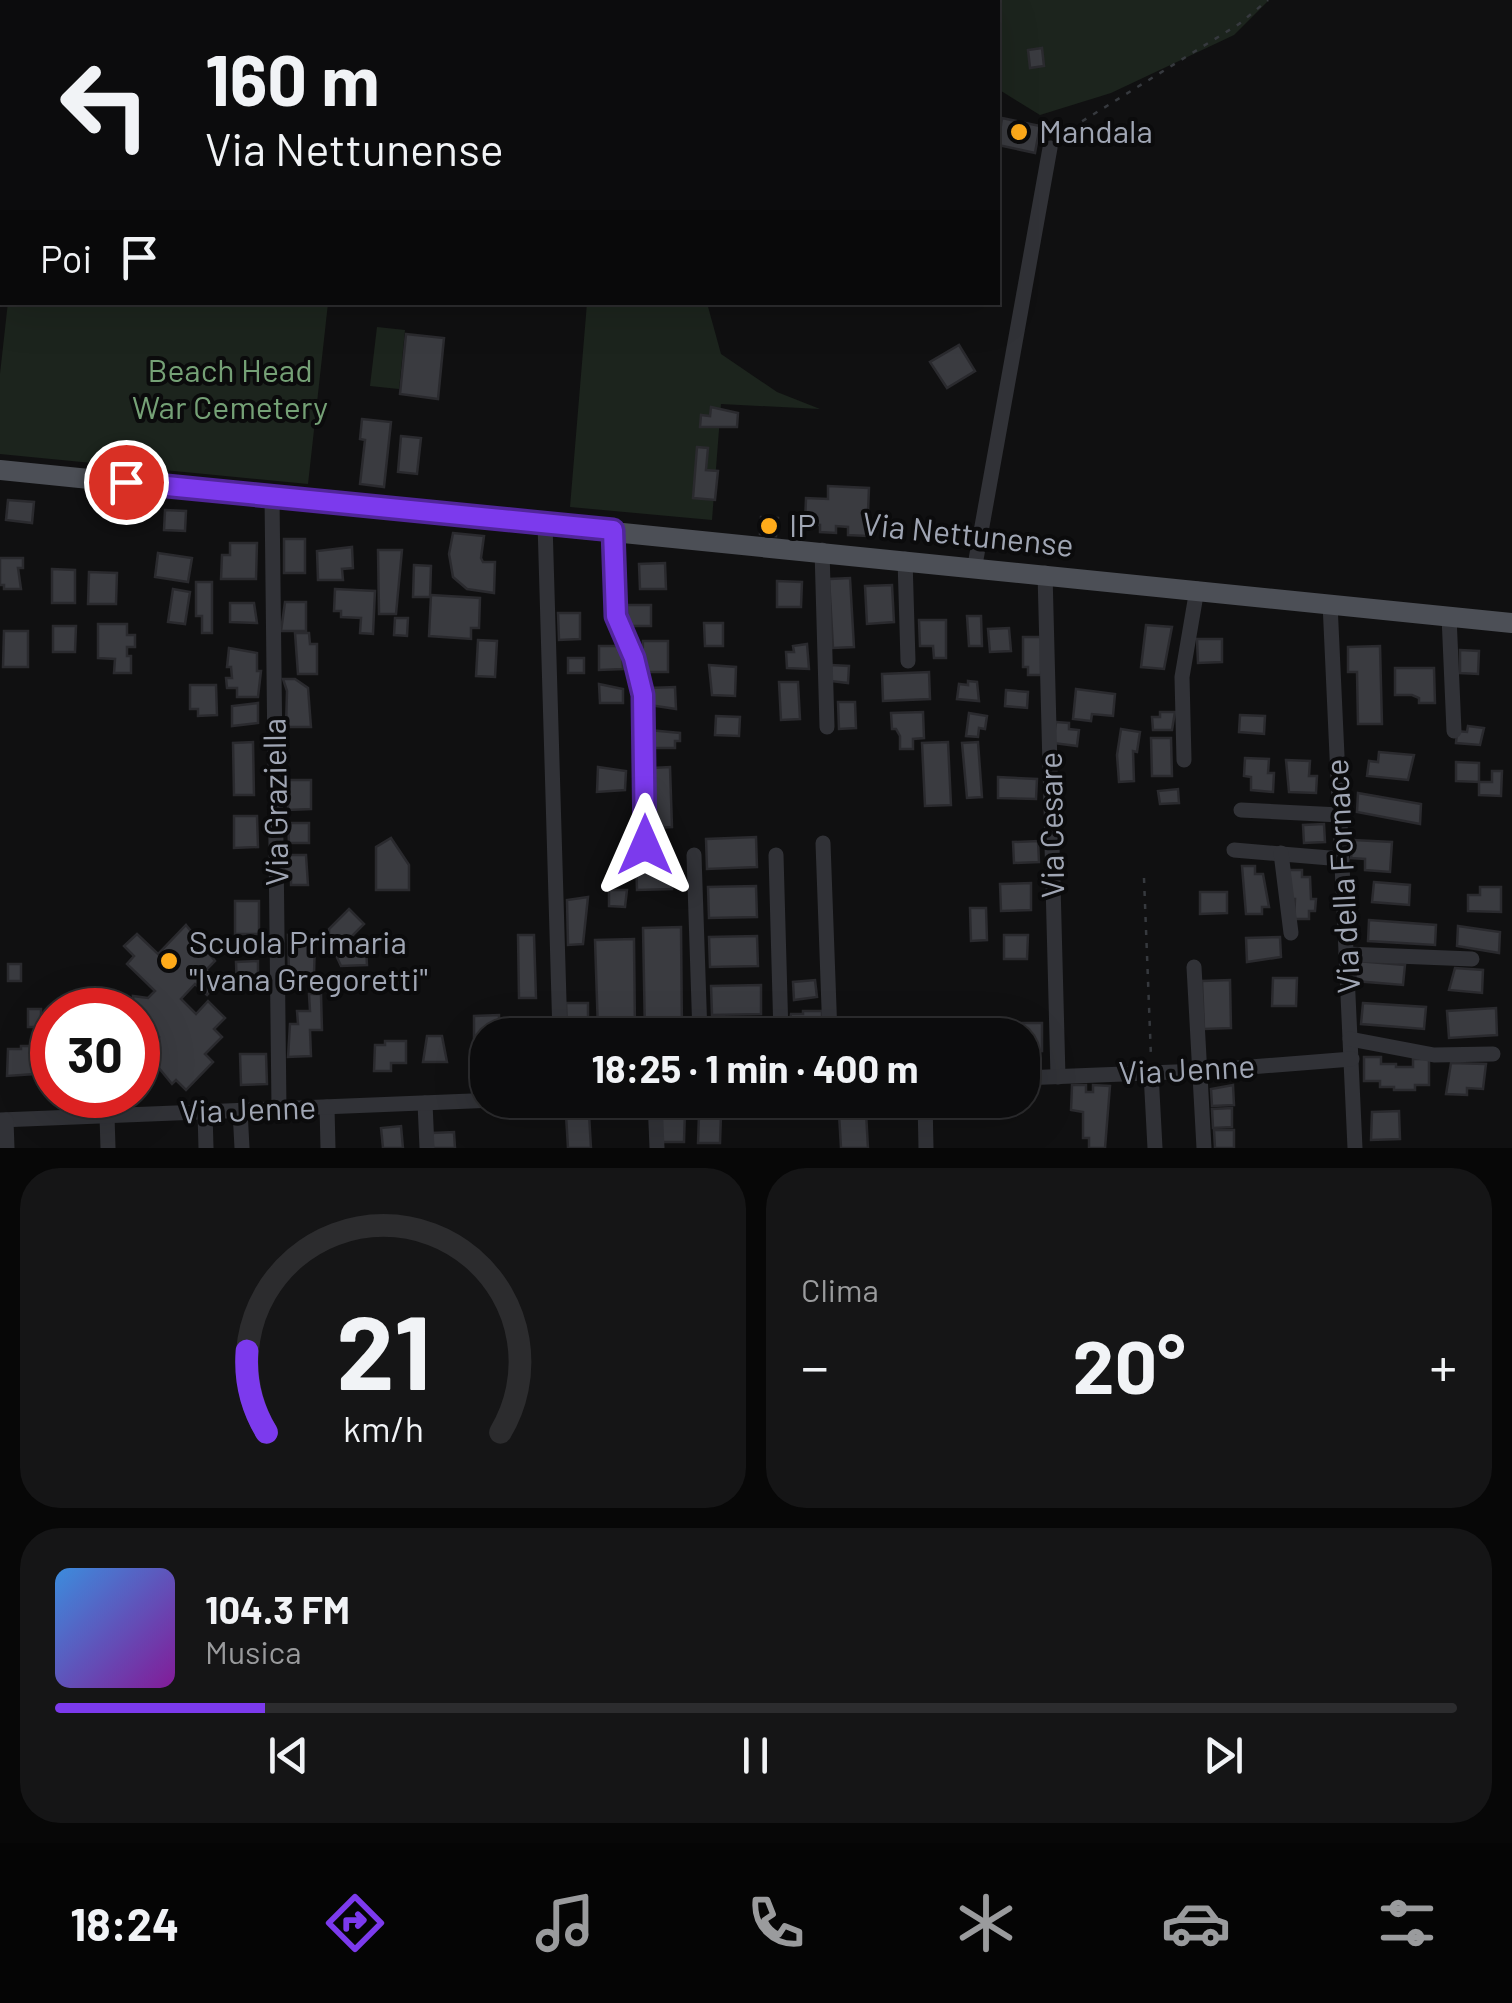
<!DOCTYPE html>
<html lang="it">
<head>
<meta charset="utf-8">
<style>
	:root { --surface:#0c0c0d; --page:#151516; --text:#f1f3f6; --muted:#9a9b9d; --line:#2c2c2e; --accent:#7c3aed }
	body { margin:0; font-family:Barlow,sans-serif; background:var(--page); color:var(--text); height:100vh; display:flex; flex-direction:column; font-size:38px; white-space:nowrap }
	* { box-sizing:border-box; margin:0 }
	p { font-size:32px; color:var(--muted) }
	.icon { flex:none; width:55px; height:55px; fill:none; stroke:currentColor; stroke-width:2; stroke-linecap:round; stroke-linejoin:round }
	.map { position:relative; height:1148px; overflow:hidden }
	.side { display:flex; flex-direction:column; gap:20px; padding:20px; background:#070707; flex:1 }
	.side>* { flex:none }
	.banner { position:absolute; left:0px; top:0px; width:1000px; height:305px; box-shadow:0 10px 40px #0002,0 0 0 2px var(--line); background:#0c0c0d; color:var(--text); overflow:hidden }
	.speed { position:absolute; left:30px; top:988px; display:flex; gap:20px; font-size:50px; font-weight:700; text-align:center }
	.speed>* { display:grid; place-content:center; width:130px; height:130px; border-radius:50%; background:var(--surface); box-shadow:0 10px 40px #0002,0 0 0 2px var(--line); line-height:1 }
	.speed .limit { border:15px solid #d22; background:#fff; color:#111 }
	.pin { position:absolute; display:grid; place-items:center; width:85px; height:85px; color:#fff; margin:-42px; border:5px solid #fff; border-radius:50%; box-shadow:0 2px 10px #0007 }
	.me { position:absolute; width:110px; margin:-55px; rotate:0deg; stroke-linejoin:round; filter:drop-shadow(0 0 8px #0008) }
	.turn { display:flex; align-items:center; gap:35px; height:210px; padding:0 40px; font-size:45px }
	.turn .icon { width:130px; height:130px; stroke-width:2.5 }
	.turn b { display:block; font-size:70px; line-height:85px }
	.then { display:flex; align-items:center; height:95px; padding:0 40px; background:#0003; gap:20px; font-size:38px }
	.big { font-size:75px; font-weight:700; line-height:1.1 }
	.side .tile { flex:1; display:flex; flex-direction:column; justify-content:center; gap:15px; min-width:0; padding:0 35px; border-radius:40px; background:var(--page) }
	.side .dial { align-items:center; gap:0 }
	.dial svg { height:260px; overflow:visible; fill:none; stroke:var(--line); stroke-width:7; stroke-linecap:round; text-anchor:middle }
	.dial text { fill:var(--text); stroke:none }
	.song { display:flex; align-items:center; gap:30px }
	.cover { width:120px; height:120px; border-radius:15px; background:linear-gradient(135deg,hsl(210 70% 55%),hsl(290 70% 35%)) }
	.played { height:10px; border-radius:5px; background:linear-gradient(90deg,var(--accent) 15%,var(--line) 15%) }
	.keys { display:flex; justify-content:space-around; direction:ltr }
	.heat { display:flex; justify-content:space-between; align-items:center; font-size:55px; direction:ltr }
	.side .tiles { flex:1; display:grid; gap:20px; grid-template-columns:1fr 1fr }
	.tile:last-child { grid-column:span 2 }
	.trip { position:absolute; left:470px; top:1018px; width:570px; height:100px; border-radius:40px; background:var(--surface); box-shadow:0 10px 40px #0002,0 0 0 2px var(--line); font-weight:700; line-height:100px; text-align:center }
	.menu { display:flex; height:160px; justify-content:space-around; align-items:center; background:#050505; color:var(--muted) }
	.menu .icon { width:70px; height:70px }
	.menu .on { color:var(--accent) }
	.menu b { font-size:45px; color:var(--text) }
	.map>svg:first-child { display:block }
</style>
</head>
<body>
<div class="map">
<svg width="1512" height="1148" viewBox="0 0 1512 1148">
	<rect width="100%" height="100%" fill="#101011"/>
	<g fill="#1c241d">
		<polygon points="5,0 587,0 582,2"/>
		<polygon points="854,0 1269,0 1234,35 1111,93 1040,115 998,89 998,2"/>
		<polygon points="8,302 328,303 308,484 0,454 0,374"/>
		<polygon points="587,303 707,303 721,354 777,392 820,409 721,404 712,520 570,507"/>
		<polygon points="377,327 405,330 399,389 370,386"/>
	</g>
	<g fill="none" stroke-linecap="round" stroke-linejoin="round">
		<polyline stroke="#252f36" stroke-width="4" points="170,0 171,2"/>
	</g>
	<g fill="#3a3b40" stroke="#2a2a2e" stroke-width="2.5">
		<polygon points="1042,48 1044,66 1030,68 1028,50"/>
		<polygon points="1002,118 1040,126 1035,153 998,145"/>
		<polygon points="406,334 444,338 438,399 400,394"/>
		<polygon points="959,345 975,371 947,388 930,362"/>
		<polygon points="711,407 738,413 737,427 700,427 701,415 710,416"/>
		<polygon points="362,419 391,422 384,487 360,484 365,440 360,439"/>
		<polygon points="401,436 421,438 417,474 398,472"/>
		<polygon points="697,447 708,448 706,470 718,471 715,500 693,498"/>
		<polygon points="828,486 869,488 867,536 848,535 848,527 836,526 836,533 820,532 820,525 805,524 806,498 828,499"/>
		<polygon points="8,500 34,502 32,523 6,520"/>
		<polygon points="165,510 186,511 185,531 164,530"/>
		<polygon points="761,517 778,518 776,536 760,534"/>
		<polygon points="453,533 484,536 481,558 483,562 495,562 494,593 467,589 453,577 449,554"/>
		<rect x="284" y="539" width="21" height="34"/>
		<polygon points="230,543 257,543 256,579 221,579 222,555 230,555"/>
		<polygon points="352,547 353,568 342,569 343,580 318,580 317,551"/>
		<polygon points="378,550 402,550 396,614 379,614"/>
		<polygon points="158,553 192,558 188,582 155,577"/>
		<polygon points="0,558 23,558 23,568 18,568 21,589 4,589 4,585 0,585"/>
		<polygon points="665,563 666,589 640,589 639,564"/>
		<polygon points="414,565 431,566 430,597 413,597"/>
		<polygon points="52,569 75,570 75,603 52,603"/>
		<polygon points="89,572 117,573 116,604 88,604"/>
		<polygon points="850,578 854,647 833,648 829,579"/>
		<polygon points="777,581 802,582 801,607 777,607"/>
		<polygon points="196,582 212,582 212,633 202,633 202,616 196,616"/>
		<polygon points="892,585 894,622 867,624 865,586"/>
		<polygon points="173,589 190,592 185,624 168,622"/>
		<polygon points="335,589 375,591 373,634 360,633 361,618 341,617 341,611 334,611"/>
		<polygon points="431,595 480,598 479,628 471,628 471,639 429,636"/>
		<polygon points="285,602 306,602 306,631 281,631"/>
		<polygon points="230,603 254,603 257,623 230,622"/>
		<rect x="627" y="605" width="24" height="21"/>
		<polygon points="558,613 580,613 580,639 559,640"/>
		<polygon points="967,616 981,616 982,646 969,646"/>
		<polygon points="395,618 408,618 407,636 394,635"/>
		<polygon points="919,620 946,620 946,658 934,658 933,646 920,646"/>
		<polygon points="704,623 723,623 723,646 705,646"/>
		<polygon points="98,624 127,624 127,635 135,635 135,647 127,647 127,656 131,656 131,673 114,673 115,659 98,658"/>
		<polygon points="1146,625 1172,627 1164,669 1141,667"/>
		<polygon points="53,626 76,626 75,652 53,652"/>
		<polygon points="1009,628 1011,651 990,652 988,629"/>
		<polygon points="4,631 28,631 28,667 3,667"/>
		<polygon points="295,633 309,633 310,644 317,644 317,674 298,674"/>
		<polygon points="1023,637 1041,637 1041,675 1028,675 1028,667 1023,667"/>
		<polygon points="1197,639 1222,639 1222,662 1198,663"/>
		<polygon points="478,640 497,641 495,677 476,676"/>
		<polygon points="643,641 668,641 668,672 642,672"/>
		<polygon points="807,644 809,669 787,668 786,652 794,652 793,646"/>
		<polygon points="599,646 618,646 622,650 623,669 599,670"/>
		<polygon points="1380,646 1382,724 1358,724 1357,672 1348,672 1348,647"/>
		<polygon points="229,648 257,653 257,671 261,671 258,697 237,697 237,688 227,688 226,678 232,678 231,667 227,667"/>
		<polygon points="1460,650 1479,651 1478,674 1460,673"/>
		<rect x="568" y="658" width="16" height="15"/>
		<polygon points="709,665 736,667 735,696 712,695"/>
		<polygon points="831,665 849,666 848,683 830,681"/>
		<polygon points="1395,668 1434,668 1435,703 1419,703 1419,698 1412,695 1395,695"/>
		<polygon points="929,672 930,699 883,701 882,674"/>
		<polygon points="283,679 295,679 308,688 311,727 286,727 287,691"/>
		<polygon points="968,681 977,682 979,701 957,699 959,684 968,685"/>
		<polygon points="779,682 798,682 800,719 781,720"/>
		<polygon points="599,684 623,689 623,703 600,703"/>
		<polygon points="190,685 216,685 217,715 198,716 198,709 190,709"/>
		<polygon points="675,687 676,709 649,705 649,688"/>
		<polygon points="1076,689 1115,694 1113,716 1092,714 1091,721 1073,719"/>
		<polygon points="1006,690 1028,692 1027,708 1005,706"/>
		<polygon points="838,702 855,702 856,728 839,729"/>
		<polygon points="258,703 258,723 232,726 232,706"/>
		<polygon points="923,712 924,738 913,739 913,749 900,749 900,736 896,729 892,729 891,713"/>
		<polygon points="1160,712 1175,712 1172,730 1153,730 1152,717 1160,717"/>
		<polygon points="969,713 987,716 985,729 979,728 978,737 966,736"/>
		<polygon points="1240,715 1265,716 1264,734 1239,732"/>
		<polygon points="716,716 740,717 739,736 715,735"/>
		<polygon points="1056,722 1069,723 1069,729 1079,730 1077,746 1053,743"/>
		<polygon points="1468,726 1484,728 1480,745 1456,743 1457,731 1467,732"/>
		<polygon points="1121,729 1140,732 1137,752 1133,751 1134,781 1119,782 1117,755"/>
		<polygon points="649,730 680,733 680,741 675,741 675,748 647,748"/>
		<polygon points="1151,738 1171,738 1172,776 1152,776"/>
		<polygon points="253,742 254,795 234,795 233,743"/>
		<polygon points="948,742 951,805 925,806 922,743"/>
		<polygon points="978,742 982,797 967,798 962,743"/>
		<polygon points="1379,752 1414,755 1408,780 1367,776 1369,761 1378,762"/>
		<polygon points="1245,758 1269,759 1268,773 1274,773 1273,792 1251,790 1251,777 1244,776"/>
		<polygon points="1286,760 1310,761 1309,776 1317,776 1316,793 1289,792"/>
		<polygon points="1456,762 1479,763 1479,782 1456,781"/>
		<polygon points="598,767 626,771 625,790 597,792"/>
		<polygon points="670,767 672,827 656,828 652,768"/>
		<polygon points="1492,771 1502,771 1501,796 1479,795 1479,782 1492,782"/>
		<polygon points="998,777 1037,779 1036,799 998,798"/>
		<polygon points="288,780 311,780 311,809 288,810"/>
		<polygon points="1178,789 1179,803 1160,804 1158,791"/>
		<polygon points="1358,793 1421,804 1420,824 1357,812"/>
		<polygon points="234,816 257,816 258,847 234,848"/>
		<polygon points="288,823 309,823 309,843 289,843"/>
		<polygon points="1324,824 1325,842 1304,843 1303,825"/>
		<polygon points="756,837 757,867 707,869 706,839"/>
		<polygon points="391,838 409,865 409,890 376,890 376,847"/>
		<polygon points="1353,840 1392,842 1390,872 1365,870 1365,859 1351,858"/>
		<polygon points="1038,841 1039,862 1014,863 1013,842"/>
		<polygon points="283,855 306,855 308,885 291,885 291,874 283,869"/>
		<polygon points="671,859 672,889 637,890 636,860"/>
		<polygon points="1242,866 1255,866 1255,874 1263,874 1269,907 1262,907 1262,914 1246,914"/>
		<polygon points="1289,870 1302,870 1302,877 1310,877 1311,899 1316,899 1315,911 1309,911 1309,919 1294,919 1295,899 1292,899"/>
		<polygon points="1374,882 1410,885 1409,905 1372,902"/>
		<polygon points="1031,883 1031,910 1001,911 1000,884"/>
		<polygon points="756,886 757,917 709,918 708,887"/>
		<polygon points="1480,887 1501,887 1501,912 1468,911 1468,895 1480,895"/>
		<polygon points="609,890 627,890 625,907 609,906"/>
		<polygon points="1200,892 1227,892 1227,913 1200,914"/>
		<polygon points="588,897 583,944 568,945 567,900"/>
		<rect x="235" y="901" width="24" height="33"/>
		<polygon points="970,908 986,908 987,940 971,941"/>
		<polygon points="349,909 364,924 350,938 350,947 366,947 367,965 341,966 335,953 329,953 329,929"/>
		<polygon points="1369,920 1436,925 1435,945 1368,941"/>
		<polygon points="186,925 215,961 206,970 219,982 207,995 195,984 181,999 196,1014 208,1001 225,1018 214,1029 222,1037 205,1054 213,1062 186,1090 176,1080 172,1084 145,1051 159,1037 134,1010 133,996 148,998 155,991 127,964 134,956 124,946 137,934 158,954"/>
		<polygon points="1458,926 1500,932 1499,953 1457,946"/>
		<polygon points="681,927 682,1035 645,1035 643,928"/>
		<polygon points="288,935 315,941 314,975 289,974"/>
		<polygon points="518,935 534,935 536,998 519,998"/>
		<polygon points="1004,935 1028,935 1027,959 1004,959"/>
		<polygon points="757,936 758,966 710,967 709,937"/>
		<polygon points="1280,937 1281,957 1247,962 1246,938"/>
		<polygon points="634,939 635,1031 598,1031 595,940"/>
		<polygon points="258,961 258,989 237,990 236,962"/>
		<polygon points="1357,961 1405,965 1403,985 1355,981"/>
		<rect x="8" y="964" width="13" height="17"/>
		<polygon points="1455,968 1483,970 1482,993 1449,990"/>
		<polygon points="1273,978 1297,978 1296,1006 1272,1006"/>
		<polygon points="815,980 817,997 794,1000 793,982"/>
		<polygon points="1230,980 1231,1028 1204,1029 1202,981"/>
		<polygon points="761,985 761,1014 712,1015 711,986"/>
		<polygon points="309,994 321,994 322,1030 310,1030 311,1056 288,1057 290,1024 298,1024 297,1011 310,1011"/>
		<polygon points="566,1003 588,1003 588,1035 567,1035"/>
		<polygon points="1363,1003 1426,1007 1424,1029 1361,1024"/>
		<polygon points="1496,1008 1497,1035 1449,1038 1447,1011"/>
		<rect x="28" y="1009" width="13" height="18"/>
		<polygon points="803,1011 822,1011 822,1035 788,1035 791,1014 803,1014"/>
		<polygon points="499,1015 499,1035 488,1035 488,1057 474,1057 474,1016"/>
		<polygon points="1014,1023 1042,1023 1042,1051 1022,1052 1022,1035 1014,1035"/>
		<polygon points="427,1036 442,1036 447,1062 423,1062"/>
		<polygon points="385,1041 406,1041 406,1063 391,1063 391,1071 374,1071 375,1045 385,1045"/>
		<polygon points="21,1046 35,1046 35,1074 7,1076 8,1049 21,1049"/>
		<polygon points="240,1054 266,1054 267,1084 241,1085"/>
		<polygon points="1364,1057 1381,1057 1381,1064 1396,1064 1396,1067 1413,1067 1413,1059 1429,1059 1429,1085 1415,1085 1415,1090 1394,1090 1394,1087 1380,1087 1380,1081 1364,1081"/>
		<polygon points="1451,1063 1486,1064 1483,1089 1467,1088 1467,1095 1446,1094"/>
		<polygon points="1072,1085 1086,1085 1086,1092 1093,1092 1093,1085 1110,1086 1105,1148 1089,1148 1089,1138 1083,1138 1083,1112 1071,1110"/>
		<polygon points="1233,1085 1234,1105 1212,1106 1211,1089"/>
		<polygon points="1232,1108 1232,1127 1213,1128 1212,1109"/>
		<polygon points="661,1110 685,1110 684,1142 660,1142"/>
		<polygon points="1399,1111 1400,1139 1371,1140 1372,1112"/>
		<polygon points="866,1112 868,1148 841,1148 839,1114"/>
		<polygon points="589,1114 591,1148 568,1148 566,1115"/>
		<polygon points="699,1114 721,1115 720,1143 698,1143"/>
		<polygon points="401,1126 403,1148 383,1148 381,1128"/>
		<polygon points="1214,1130 1234,1130 1234,1148 1215,1148"/>
		<polygon points="454,1132 455,1148 433,1148 432,1133"/>
	</g>
	<g fill="none" stroke-linecap="round" stroke-linejoin="round">
		<g stroke="#36393e" stroke-width="2.5" stroke-dasharray="5 8" stroke-linecap="butt">
			<polyline points="1060,135 1239,24 1268,0"/>
			<polyline points="1144,878 1151,1057"/>
		</g>
		<g stroke="#313237" stroke-width="15">
			<polyline points="272,496 279,1109"/>
			<polyline points="545,523 560,1035"/>
			<polyline points="613,529 615,617 638,671 644,700 645,845"/>
			<polyline points="822,550 827,727"/>
			<polyline points="905,559 908,661"/>
			<polyline points="975,565 1050,148"/>
			<polyline points="1045,573 1058,1077"/>
			<polyline points="1330,603 1355,1148"/>
			<polyline points="1449,616 1454,731"/>
			<polyline points="1184,760 1182,677 1197,589"/>
			<polyline points="1241,810 1340,815"/>
			<polyline points="823,843 830,1035"/>
			<polyline points="1234,850 1342,859"/>
			<polyline points="1281,853 1291,933"/>
			<polyline points="694,855 700,1035"/>
			<polyline points="776,855 781,1035"/>
			<polyline points="1346,954 1472,959"/>
			<polyline points="1194,967 1204,1148"/>
			<polyline points="1350,1039 1434,1055 1493,1054"/>
			<polyline points="1151,1073 1155,1148"/>
			<polyline points="1022,1078 1200,1071 1352,1059"/>
			<polyline points="655,1100 657,1148"/>
			<polyline points="925,1100 926,1148"/>
			<polyline points="425,1103 427,1148"/>
			<polyline points="327,1107 328,1148"/>
			<polyline points="240,1110 242,1148"/>
			<polyline points="205,1112 206,1148"/>
			<polyline points="107,1116 108,1148"/>
			<polyline points="0,1120 496,1100"/>
			<polyline points="6,1120 7,1148"/>
		</g>
		<polyline stroke="#4c4f56" stroke-width="20" points="0,470 1512,623"/>
	</g>
	<g fill="none" stroke-linecap="round" stroke-linejoin="round">
		<g stroke="#51269a" stroke-width="25">
			<polyline id="route" points="126,482 613,530 616,616 634,658 643,695 645,845"/>
		</g>
		<use href="#route" stroke="#7c3aed" stroke-width="18"/>
	</g>
	<g fill="#ffab1a" stroke="#0b0b0c" stroke-width="4">
		<circle cx="1019" cy="132" r="10"/>
		<circle cx="769" cy="526" r="10"/>
		<circle cx="169" cy="961" r="10"/>
	</g>
	<g text-anchor="middle" stroke-width="8" stroke-linejoin="round" paint-order="stroke">
		<g font-size="32" fill="#a0a6b4" stroke="#0b0b0c" text-anchor="start">
			<text x="1039" y="143">Mandala</text>
			<text x="789" y="537">IP</text>
			<text x="189" y="954">Scuola Primaria<tspan x="189" dy="37">"Ivana Gregoretti"</tspan></text>
		</g>
		<g font-size="32" fill="#75a176" stroke="#0b0b0c">
			<text x="230" y="382">Beach Head<tspan x="230" dy="37">War Cemetery</tspan></text>
		</g>
		<g font-size="32" fill="#a0a6b4" stroke="#0b0b0c">
			<text transform="translate(968 535) rotate(6)" y="11">Via Nettunense</text>
			<text transform="translate(276 802) rotate(-91)" y="11">Via Graziella</text>
			<text transform="translate(1052 825) rotate(-91)" y="11">Via Cesare</text>
			<text transform="translate(1343 876) rotate(-93)" y="11">Via della Fornace</text>
			<text transform="translate(1187 1070) rotate(-3)" y="11">Via Jenne</text>
			<text transform="translate(248 1110) rotate(-2)" y="11">Via Jenne</text>
		</g>
	</g>
</svg>
<div class="speed"><div class="limit">30</div></div>
<div class="pin" style="left:126px;top:482px;background:#d93025"><svg class="icon" aria-label="arrive" viewBox="0 0 24 24"><path d="M6 21V4h12l-3 4 3 4H6"/></svg></div>
<svg class="me" style="left:645px;top:845px" viewBox="-20 -20 40 40"><path d="M0-17L14 15 0 8-14 15z" fill="#7c3aed" stroke="#fff" stroke-width="4"/></svg>
<div class="trip">18:25 · 1 min · 400 m</div>
<div class="banner">
<div class="turn"><svg class="icon" aria-label="left" viewBox="0 0 24 24"><path d="M17 20v-9H6M10 6l-5 5 5 5"/></svg><div><b>160 m</b>Via Nettunense</div></div>
<div class="then">Poi<svg class="icon" aria-label="arrive" viewBox="0 0 24 24"><path d="M6 21V4h12l-3 4 3 4H6"/></svg></div>
</div>
</div>
<section class="side">
<div class="tiles">
<div class="tile dial"><svg viewBox="0 0 100 80">
<path d="M14 69A42 42 0 1 1 86 69"/>
<path d="M14 69A42 42 0 0 1 8 44" stroke="#7c3aed"/>
<text x="50" y="56" font-size="32" font-weight="700">21</text>
<text x="50" y="72" font-size="11">km/h</text>
</svg></div>
<div class="tile"><p>Clima</p>
<div class="heat"><a>−</a><b class="big">20°</b><a>+</a></div>
</div>
<div class="tile">
<div class="song"><i class="cover"></i><div><b>104.3 FM</b><p>Musica</p></div></div>
<div class="played"></div>
<div class="keys"><svg class="icon" aria-label="previous" viewBox="0 0 24 24"><path d="M18 5L8 12l10 7zM5 5v14"/></svg><svg class="icon" aria-label="pause" viewBox="0 0 24 24"><path d="M8 5v14M16 5v14"/></svg><svg class="icon" aria-label="next" viewBox="0 0 24 24"><path d="M6 5l10 7-10 7zM19 5v14"/></svg></div>
</div>
</div>
</section>
<nav class="menu">
<b>18:24</b>
<svg class="icon on" aria-label="directions" viewBox="0 0 24 24"><path d="M12 3l9 9-9 9-9-9zM9 14v-3h6M13 9l2 2-2 2"/></svg>
<svg class="icon" aria-label="music" viewBox="0 0 24 24"><path d="M9 18V5l10-2v13"/><circle cx="6" cy="18" r="3"/><circle cx="16" cy="16" r="3"/></svg>
<svg class="icon" aria-label="phone" viewBox="0 0 24 24"><path d="M5 4h4l2 5-3 2q2 4 5 5l2-3 5 2v4C11 20 4 13 5 4z"/></svg>
<svg class="icon" aria-label="climate" viewBox="0 0 24 24"><path d="M12 3v18M4 7l16 10M4 17L20 7"/></svg>
<svg class="icon" aria-label="car" viewBox="0 0 24 24"><path d="M5 17H2v-5l4-1 3-4h7l3 4 3 1v5h-3M9 17h6M6 11h13"/><circle cx="7" cy="17" r="2"/><circle cx="17" cy="17" r="2"/></svg>
<svg class="icon" aria-label="filters" viewBox="0 0 24 24"><path d="M4 7h16M4 17h16"/><circle cx="9" cy="7" r="2"/><circle cx="15" cy="17" r="2"/></svg>
</nav>
</body>
</html>
